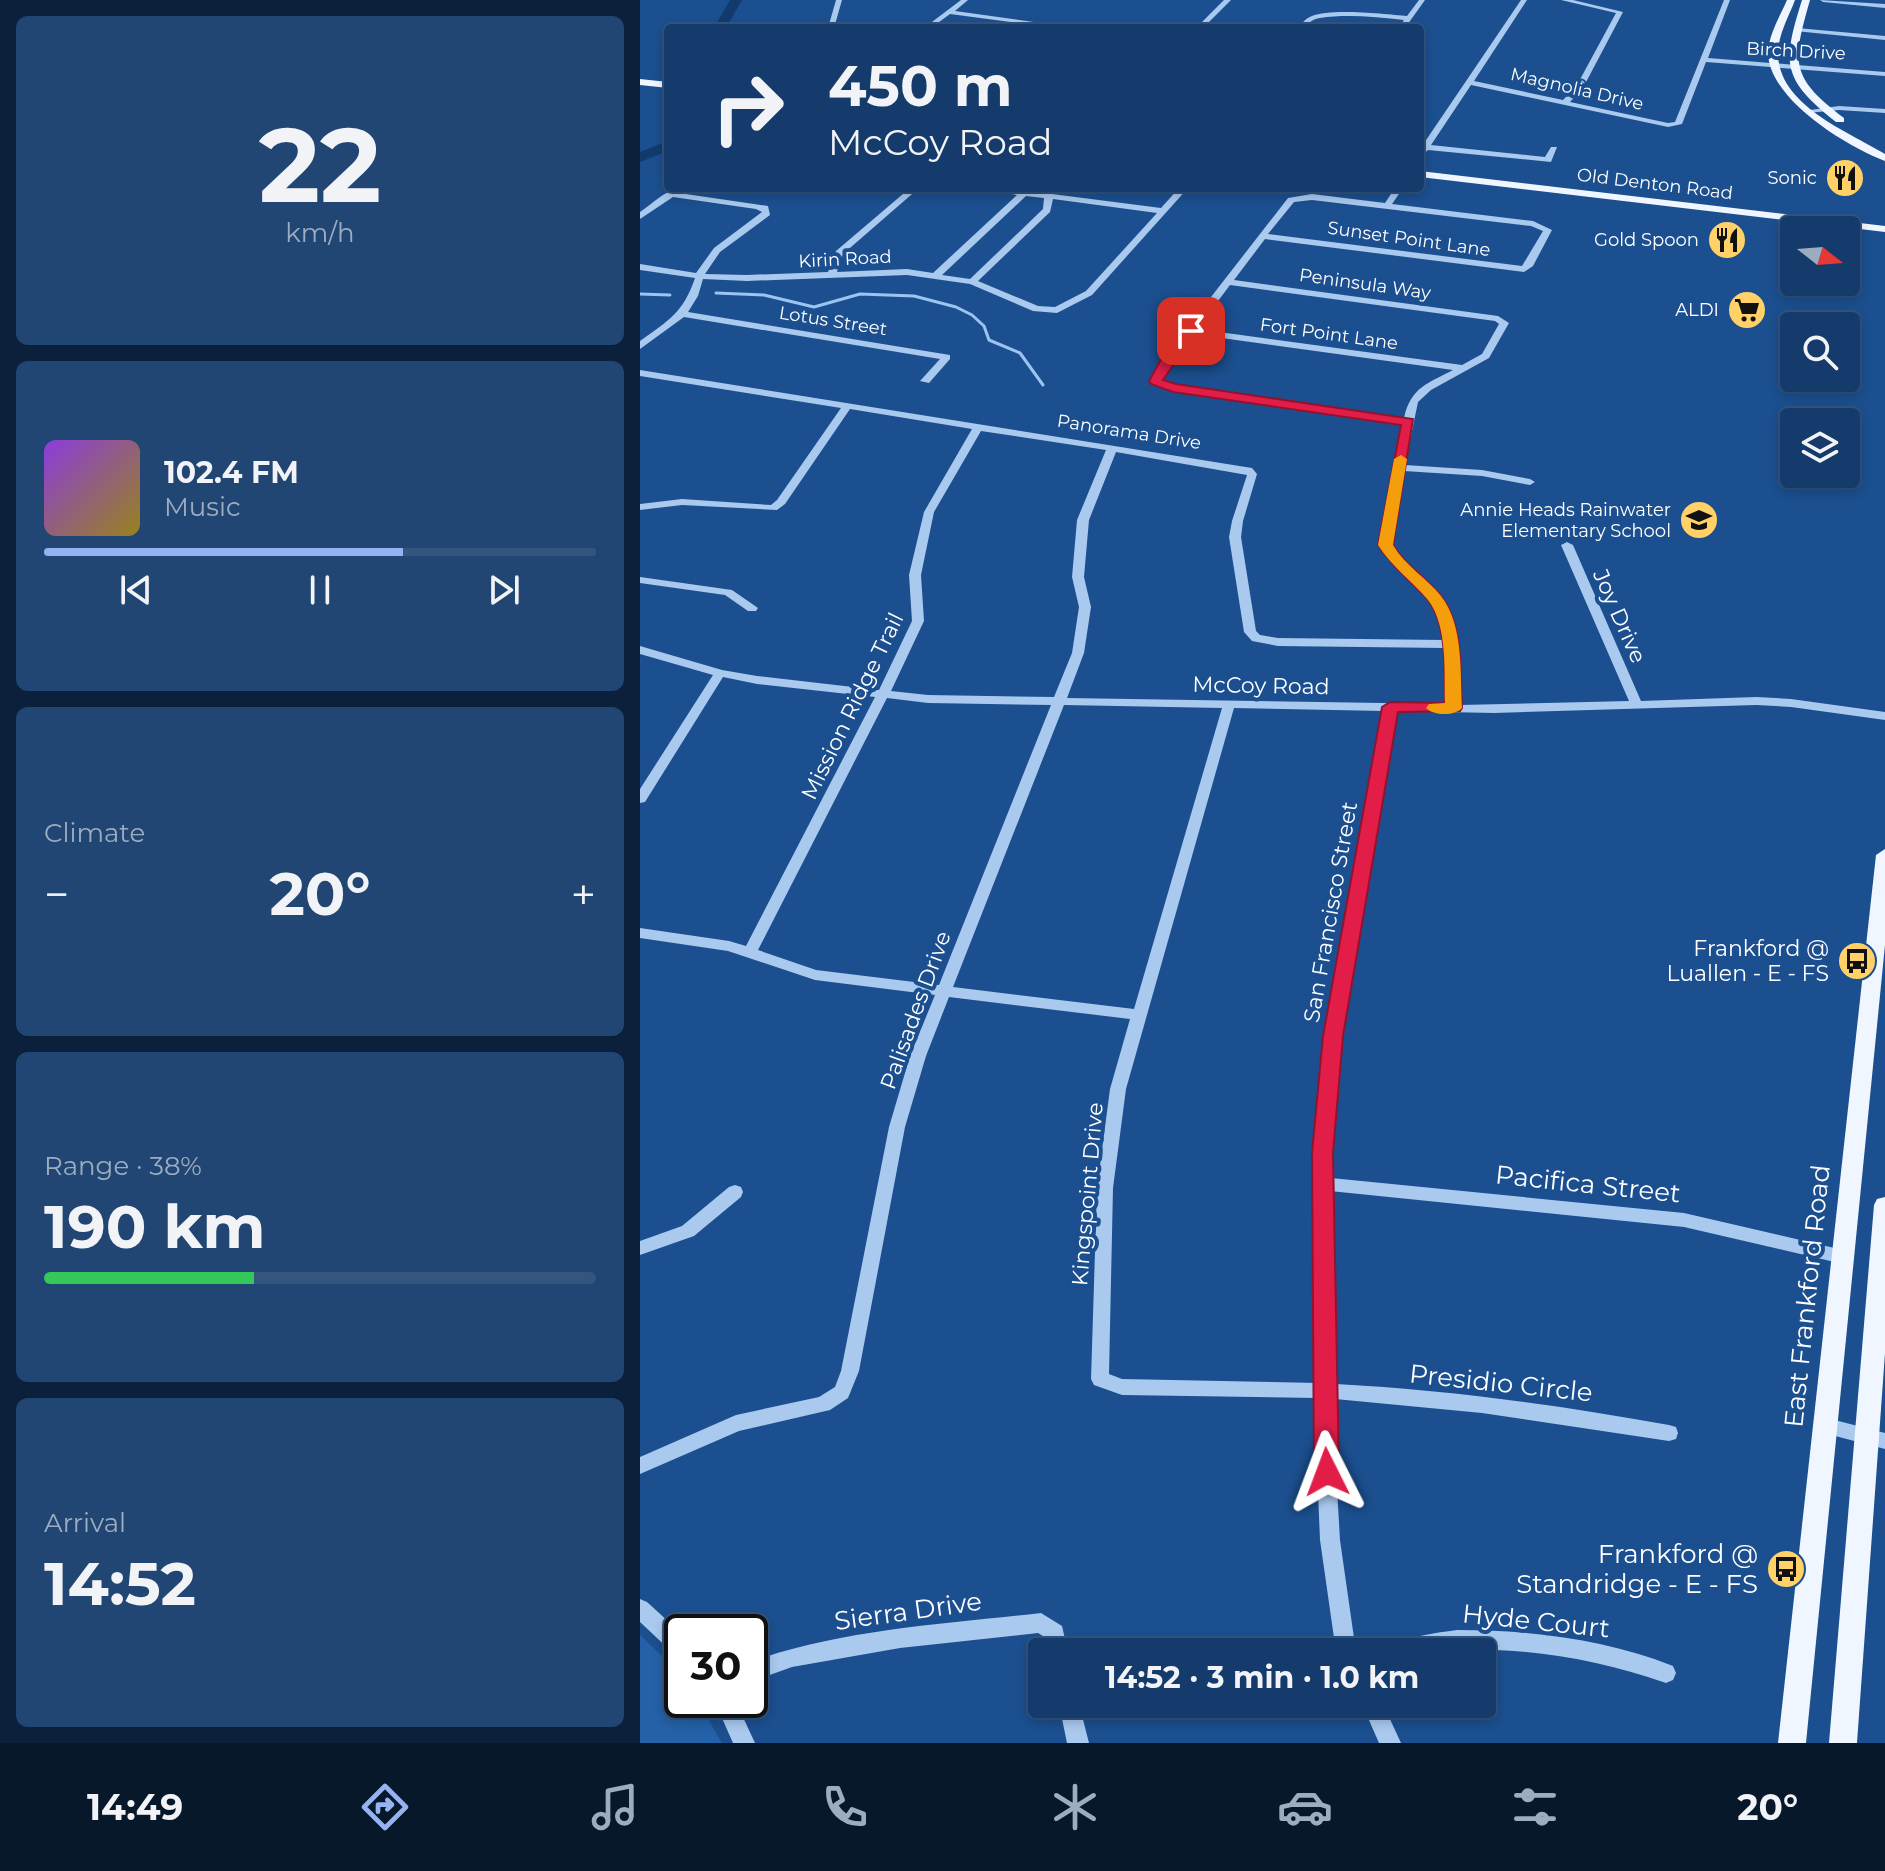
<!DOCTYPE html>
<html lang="en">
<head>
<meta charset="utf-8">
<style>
	:root { --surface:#143b6b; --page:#214673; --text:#f1f3f6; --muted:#9dadc1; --line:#33557e; --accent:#95b2f1 }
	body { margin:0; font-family:Montserrat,sans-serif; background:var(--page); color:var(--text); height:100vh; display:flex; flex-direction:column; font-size:30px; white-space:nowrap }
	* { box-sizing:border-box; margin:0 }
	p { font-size:26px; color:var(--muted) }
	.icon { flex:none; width:44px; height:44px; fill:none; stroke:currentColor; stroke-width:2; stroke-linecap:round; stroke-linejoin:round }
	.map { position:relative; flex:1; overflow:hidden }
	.drawer { display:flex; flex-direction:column; gap:16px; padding:16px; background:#0b203b; width:640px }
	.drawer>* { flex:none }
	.banner { position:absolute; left:24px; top:24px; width:760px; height:168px; border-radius:8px; box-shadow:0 4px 12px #0003,0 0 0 2px var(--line); background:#143b6b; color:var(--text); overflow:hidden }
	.needle { width:52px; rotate:107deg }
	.controls { position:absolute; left:1140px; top:216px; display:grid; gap:16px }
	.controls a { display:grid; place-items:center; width:80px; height:80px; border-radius:8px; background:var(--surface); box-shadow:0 4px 12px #0003,0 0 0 2px var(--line); font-size:40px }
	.speed { position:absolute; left:24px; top:1614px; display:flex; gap:16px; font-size:40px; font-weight:700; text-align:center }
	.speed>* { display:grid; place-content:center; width:104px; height:104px; border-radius:50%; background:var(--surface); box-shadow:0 4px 12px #0003,0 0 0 2px var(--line); line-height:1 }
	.speed .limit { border:4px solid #111; border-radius:12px; background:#fff; color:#111 }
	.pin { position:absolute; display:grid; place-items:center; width:68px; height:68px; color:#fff; margin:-34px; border-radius:16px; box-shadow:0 4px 12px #0006 }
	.me { position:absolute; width:88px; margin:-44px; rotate:357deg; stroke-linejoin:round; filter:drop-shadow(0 0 6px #0008) }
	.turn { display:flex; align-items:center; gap:28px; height:168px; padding:0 32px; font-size:36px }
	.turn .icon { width:104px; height:104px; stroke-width:2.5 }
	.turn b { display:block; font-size:56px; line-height:68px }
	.big { font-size:60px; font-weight:700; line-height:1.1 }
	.drawer .tile { flex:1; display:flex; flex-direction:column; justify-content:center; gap:12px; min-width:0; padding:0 28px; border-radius:12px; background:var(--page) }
	.drawer .dial { align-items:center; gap:0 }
	.dial b { font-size:104px; line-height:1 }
	.song { display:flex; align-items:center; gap:24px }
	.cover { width:96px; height:96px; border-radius:12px; background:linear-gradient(135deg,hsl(270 70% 55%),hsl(50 70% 35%)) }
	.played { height:8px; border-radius:4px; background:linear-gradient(90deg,var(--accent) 65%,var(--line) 65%) }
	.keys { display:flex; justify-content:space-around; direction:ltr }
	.heat { display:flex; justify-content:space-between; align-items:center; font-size:44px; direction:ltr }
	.charge { height:12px; border-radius:6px; background:linear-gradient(90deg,#34c759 38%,var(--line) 0) }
	.trip { position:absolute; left:388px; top:1638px; width:468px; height:80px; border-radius:8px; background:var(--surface); box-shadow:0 4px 12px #0003,0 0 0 2px var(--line); font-weight:700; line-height:80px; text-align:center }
	.tabs { display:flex; height:128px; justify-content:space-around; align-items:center; background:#08182b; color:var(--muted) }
	.tabs .icon { width:56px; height:56px }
	.tabs .active { color:var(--accent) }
	.tabs b { font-size:36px; color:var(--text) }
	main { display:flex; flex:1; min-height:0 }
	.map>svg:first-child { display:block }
</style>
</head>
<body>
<main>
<section class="drawer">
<div class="tile dial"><b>22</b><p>km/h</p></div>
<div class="tile">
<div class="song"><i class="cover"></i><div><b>102.4 FM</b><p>Music</p></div></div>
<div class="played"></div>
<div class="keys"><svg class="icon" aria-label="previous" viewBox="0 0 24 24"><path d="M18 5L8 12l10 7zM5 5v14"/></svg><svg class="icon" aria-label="pause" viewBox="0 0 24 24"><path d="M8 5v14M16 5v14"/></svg><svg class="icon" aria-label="next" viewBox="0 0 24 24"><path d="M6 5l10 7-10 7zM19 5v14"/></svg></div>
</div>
<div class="tile"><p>Climate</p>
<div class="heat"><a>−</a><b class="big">20°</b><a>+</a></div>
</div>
<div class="tile"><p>Range · 38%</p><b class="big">190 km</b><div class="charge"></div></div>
<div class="tile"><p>Arrival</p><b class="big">14:52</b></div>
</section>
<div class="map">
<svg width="1245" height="1743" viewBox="0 0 1245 1743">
	<rect width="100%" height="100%" fill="#1b4f8f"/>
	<polygon fill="#2461a8" points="0,1635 42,1675 42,1700 57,1700 82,1743 0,1743"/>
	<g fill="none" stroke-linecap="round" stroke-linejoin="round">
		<g stroke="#9cc4f0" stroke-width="3">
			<polyline points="76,293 124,295 174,307 220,294 274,296 316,307 332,315 344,326 349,340 380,353 403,385"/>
			<polyline points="0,294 30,295"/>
		</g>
		<g fill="#123a6d" fill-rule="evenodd">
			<polygon points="90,0 102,0 86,28 74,28"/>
			<polygon points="28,141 28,151 0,162 0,152"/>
		</g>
		<g fill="#a9c9ee" fill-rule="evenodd">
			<polygon points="196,0 202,0 194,28 188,28"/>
			<polygon points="321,0 328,0 315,11 436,28 417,28 310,14 291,28 284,28"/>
			<polygon points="584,0 591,0 563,28 556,28"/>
			<path d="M779 0H785L765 28H758L764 20C736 17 707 14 680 18 669 19 668 28 658 28 662 23 666 18 672 16 690 8 746 14 767 16Z"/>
			<polygon points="881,0 887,0 834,81 923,100 937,85 976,13 921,0 933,0 983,12 944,86 930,102 1028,123 1035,122 1084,0 1090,0 1068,58 1245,72 1245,76 1066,62 1042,124 1028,127 831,85 791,145 905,157 911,147 917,147 911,162 788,150 780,157 780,149"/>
			<polygon points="1180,0 1245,4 1245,8 1183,2"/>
			<polygon points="1157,28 1245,36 1245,40 1155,31"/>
			<polygon points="1199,106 1245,109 1245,113 1199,110 1167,113 1163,111"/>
			<path d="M270 188H279L203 254 197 272 267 269 293 273 377 195 339 188 382 190 386 189 390 191 403 193 404 189H410L412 194 521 208 539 188H548L452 295 417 313 393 311 330 284 267 275 107 281 63 279 58 296 48 312 310 355V359L289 383 280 381 300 359 44 317 0 349V341C29 320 43 313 55 278L0 270V264L56 273 74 248 122 212 116 209 33 197 0 219V212C12 204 25 190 39 189V193L128 206 130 215 80 252 65 274 107 275 188 272 196 251ZM386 196 404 198 403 209 330 279 302 275ZM413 199 517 213 446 291 415 307 398 306 338 281 410 212Z"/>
			<path d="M755 188H763L752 204 893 221 912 230 893 266 884 272 625 239 594 280 858 316 869 323 849 358 791 390 778 402 765 465 842 470 890 479 895 482 890 485 842 476 764 471C760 491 748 526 753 545 760 565 781 577 794 592 821 622 819 666 820 705L989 701 921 545 927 542 933 545 1001 701 1116 697 1151 699 1245 712V720L1151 707 1116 705 854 713 756 711 701 1036 692 1106 691 1178 1044 1213 1203 1250 1209 1252 1212 1257 1209 1262 1203 1264 1044 1227 690 1191V1237L696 1384C808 1390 919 1405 1029 1425L1036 1427 1038 1433 1036 1439 1029 1441 842 1413 695 1399 693 1419 700 1540 716 1652H696L680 1540 675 1419 677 1398 482 1395 454 1385 451 1379 457 1188 470 1089 490 1019 309 997 286 1056 265 1127 219 1371 208 1398 190 1410 99 1431 0 1474V1457L96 1415 179 1397 195 1387 201 1371 249 1127 270 1056 295 995 175 980 88 951 0 938V928L89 941 106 946 235 697 117 684 83 677 5 802 0 803V789L73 675 0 654V646L82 670 117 676 239 690 272 621 269 575 284 512 332 429 210 409 145 504 137 510 42 505 0 510V504L42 499 131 505 137 500 201 408 0 376V370L612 468 617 474 603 521 601 537 616 631 620 635 638 638 804 640C802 628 799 615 792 604 773 576 745 569 740 532L763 424 533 391 510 381 529 351 648 198 672 194 745 203ZM672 200 891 226 903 231 882 266 628 234 654 202ZM590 285 855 321 859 324 842 354 822 365 557 329ZM553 334 813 370C787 384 771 387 764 418L535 385 521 380ZM341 431 466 450 437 520 432 577 439 607 432 653 414 697 288 695 251 691 284 621 281 575 294 512ZM476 452 607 475 592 521 589 537 604 632 612 641 638 646 805 648 808 704 427 698 444 653 451 607 444 577 449 520ZM247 698 288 703 411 705 299 985 176 970 118 950ZM424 705 582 708 494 1009 313 987ZM594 708 743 711 685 1036 676 1106 672 1237 678 1383 482 1379 469 1374 473 1188 486 1089Z"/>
			<polygon points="0,577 92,590 118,608 116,611 108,611 85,595 0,583"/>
			<polygon points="95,1185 101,1187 103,1192 101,1197 54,1236 0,1255 0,1241 42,1226 89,1187"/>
			<polygon points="1183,1417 1245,1433 1245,1449 1176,1431 1174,1425 1176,1419"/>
			<polygon points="0,1599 7,1602 42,1634 42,1658 35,1655 0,1622"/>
			<path d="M401 1613 422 1626 428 1652H408L406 1638 398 1633 260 1648 152 1667 110 1682V1662C203 1629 304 1624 401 1613Z"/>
			<path d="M817 1630C890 1630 965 1639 1033 1666L1036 1673 1033 1680 1026 1683C971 1664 913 1652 855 1650 820 1648 784 1652 749 1652L752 1645C773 1636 794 1633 817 1630Z"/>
			<polygon points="74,1700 95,1700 115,1743 93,1743"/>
			<polygon points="419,1704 439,1704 449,1743 427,1743"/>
			<polygon points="722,1704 743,1704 761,1743 739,1743"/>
		</g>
		<g fill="#f0f6ff" fill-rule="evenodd">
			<path d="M1147 0H1155C1149 16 1138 35 1138 53 1138 105 1207 131 1245 154V161C1206 146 1128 99 1128 52 1129 34 1140 16 1147 0Z"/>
			<path d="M1162 0H1170C1152 63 1150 77 1204 118V122H1196C1142 79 1142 64 1162 0Z"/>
			<polygon points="0,79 28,82 28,88 0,85"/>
			<polygon points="780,171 1245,226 1245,232 780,177"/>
			<polygon points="1245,849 1245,945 1166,1743 1138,1743 1236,855"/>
			<polygon points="1245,1197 1245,1353 1217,1743 1189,1743 1234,1205 1237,1199"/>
		</g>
	</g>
	<path fill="#e11d48" stroke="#92132f" stroke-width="2" d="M551 328 557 331 523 380 536 384 773 419 753 545C765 566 787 578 801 596 824 625 820 674 822 708L820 711 758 712 703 1036 693 1153 699 1472 696 1480 687 1483 678 1480 674 1472 672 1153 683 1036 742 707 750 702 805 703C804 672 808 626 788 600 772 581 752 567 738 545L761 425 533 392 511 384 509 381 520 361 546 329Z"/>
	<path fill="#f59e0b" d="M761 455 767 459 753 545C765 566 787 578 801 596 824 625 820 674 822 708 815 716 794 716 786 708L789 704 805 703C804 672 808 626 788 600 772 581 752 567 738 545L754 459Z"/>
	<defs>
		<g id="restaurant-disc" transform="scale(2)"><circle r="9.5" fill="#ffd166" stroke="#1b4f8f"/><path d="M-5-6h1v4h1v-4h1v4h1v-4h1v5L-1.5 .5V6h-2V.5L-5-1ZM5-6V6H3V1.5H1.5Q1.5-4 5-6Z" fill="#111"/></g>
		<g id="supermarket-disc" transform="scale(2)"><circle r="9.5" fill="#ffd166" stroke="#1b4f8f"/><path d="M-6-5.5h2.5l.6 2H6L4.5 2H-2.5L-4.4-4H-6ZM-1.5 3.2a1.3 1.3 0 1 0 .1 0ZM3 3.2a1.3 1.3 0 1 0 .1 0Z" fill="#111"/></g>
		<g id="school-disc" transform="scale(2)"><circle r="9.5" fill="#ffd166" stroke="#1b4f8f"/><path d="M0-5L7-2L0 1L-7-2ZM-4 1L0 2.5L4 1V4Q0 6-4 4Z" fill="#111"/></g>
		<g id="bus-disc" transform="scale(2)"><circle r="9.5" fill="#ffd166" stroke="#1b4f8f"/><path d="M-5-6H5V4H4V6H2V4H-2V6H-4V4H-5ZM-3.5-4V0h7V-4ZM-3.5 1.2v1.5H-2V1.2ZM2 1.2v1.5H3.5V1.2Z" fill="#111"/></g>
	</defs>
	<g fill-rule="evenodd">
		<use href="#restaurant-disc" x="1205" y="178"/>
		<use href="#restaurant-disc" x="1087" y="240"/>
		<use href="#supermarket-disc" x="1107" y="310"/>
		<use href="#school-disc" x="1059" y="520"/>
		<use href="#bus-disc" x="1217" y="961"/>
		<use href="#bus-disc" x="1146" y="1569"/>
	</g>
	<g text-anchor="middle" stroke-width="8" stroke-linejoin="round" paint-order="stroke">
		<g font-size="18" fill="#fff" stroke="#1b4f8f">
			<text transform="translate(1156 51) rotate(3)" y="6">Birch Drive</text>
			<text transform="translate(937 89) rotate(13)" y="6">Magnolia Drive</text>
			<text transform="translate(1015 184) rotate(7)" y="6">Old Denton Road</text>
			<text transform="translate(769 239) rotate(8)" y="6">Sunset Point Lane</text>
			<text transform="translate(205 259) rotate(-3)" y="6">Kirin Road</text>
			<text transform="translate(725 284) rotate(8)" y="6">Peninsula Way</text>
			<text transform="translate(193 321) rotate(9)" y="6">Lotus Street</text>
			<text transform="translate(689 334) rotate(8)" y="6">Fort Point Lane</text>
			<text transform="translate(489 432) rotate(9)" y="6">Panorama Drive</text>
		</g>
		<g font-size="18" fill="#fff" stroke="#1b4f8f" text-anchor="end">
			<text x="1177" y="184">Sonic</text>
			<text x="1059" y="246">Gold Spoon</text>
			<text x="1079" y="316">ALDI</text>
			<text x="1031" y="516">Annie Heads Rainwater<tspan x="1031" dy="21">Elementary School</tspan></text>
		</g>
		<g font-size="22" fill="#fff" stroke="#1b4f8f">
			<text transform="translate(980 616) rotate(66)" y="8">Joy Drive</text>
			<text transform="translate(621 685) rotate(1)" y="8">McCoy Road</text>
			<text transform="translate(212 706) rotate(-64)" y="8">Mission Ridge Trail</text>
			<text transform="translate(690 912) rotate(-80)" y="8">San Francisco Street</text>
			<text transform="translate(275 1010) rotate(-70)" y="8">Palisades Drive</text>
			<text transform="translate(447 1194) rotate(-85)" y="8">Kingspoint Drive</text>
		</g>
		<g font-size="22" fill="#fff" stroke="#1b4f8f" text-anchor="end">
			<text x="1189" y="956">Frankford @<tspan x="1189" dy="25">Luallen - E - FS</tspan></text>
		</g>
		<g font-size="26" fill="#fff" stroke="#1b4f8f">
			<text transform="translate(948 1184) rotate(6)" y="9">Pacifica Street</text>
			<text transform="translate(1167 1296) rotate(-84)" y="9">East Frankford Road</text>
			<text transform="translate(861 1383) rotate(6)" y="9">Presidio Circle</text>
			<text transform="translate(268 1611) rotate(-8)" y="9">Sierra Drive</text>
			<text transform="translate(896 1621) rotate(6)" y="9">Hyde Court</text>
		</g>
		<g font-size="26" fill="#fff" stroke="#1b4f8f" text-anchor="end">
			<text x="1118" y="1563">Frankford @<tspan x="1118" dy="30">Standridge - E - FS</tspan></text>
		</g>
	</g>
</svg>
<div class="controls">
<a><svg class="needle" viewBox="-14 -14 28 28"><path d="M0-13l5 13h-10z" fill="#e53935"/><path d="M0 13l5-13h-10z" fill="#9dadc1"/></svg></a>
<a><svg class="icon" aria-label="search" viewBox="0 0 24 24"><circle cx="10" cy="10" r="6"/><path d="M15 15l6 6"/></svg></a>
<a><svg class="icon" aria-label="layers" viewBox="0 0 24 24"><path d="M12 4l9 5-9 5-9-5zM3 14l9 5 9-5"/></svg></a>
</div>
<div class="speed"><div class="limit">30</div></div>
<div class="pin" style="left:551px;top:331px;background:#d93025"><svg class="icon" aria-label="arrive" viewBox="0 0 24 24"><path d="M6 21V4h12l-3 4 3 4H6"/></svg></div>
<svg class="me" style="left:687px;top:1472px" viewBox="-20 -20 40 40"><path d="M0-17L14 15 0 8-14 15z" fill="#e11d48" stroke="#fff" stroke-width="4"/></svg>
<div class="trip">14:52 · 3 min · 1.0 km</div>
<div class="banner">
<div class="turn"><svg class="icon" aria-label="right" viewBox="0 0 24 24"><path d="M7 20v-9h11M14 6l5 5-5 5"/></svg><div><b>450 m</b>McCoy Road</div></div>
</div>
</div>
</main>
<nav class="tabs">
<b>14:49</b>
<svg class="icon active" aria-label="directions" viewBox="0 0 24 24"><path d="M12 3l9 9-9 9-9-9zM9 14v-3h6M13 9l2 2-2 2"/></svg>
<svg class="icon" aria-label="music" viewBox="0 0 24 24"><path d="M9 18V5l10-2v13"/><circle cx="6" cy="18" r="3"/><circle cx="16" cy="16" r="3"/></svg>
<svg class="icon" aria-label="phone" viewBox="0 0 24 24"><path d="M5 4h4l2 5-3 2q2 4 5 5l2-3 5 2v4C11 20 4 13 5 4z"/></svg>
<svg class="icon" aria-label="climate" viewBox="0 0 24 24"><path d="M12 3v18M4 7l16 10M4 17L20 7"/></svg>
<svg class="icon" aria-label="car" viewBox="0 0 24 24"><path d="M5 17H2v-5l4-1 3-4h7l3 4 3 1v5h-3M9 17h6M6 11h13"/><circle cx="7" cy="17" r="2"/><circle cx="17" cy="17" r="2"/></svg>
<svg class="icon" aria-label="filters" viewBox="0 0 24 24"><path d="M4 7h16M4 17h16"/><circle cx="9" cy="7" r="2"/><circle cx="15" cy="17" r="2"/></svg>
<b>20°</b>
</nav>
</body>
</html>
